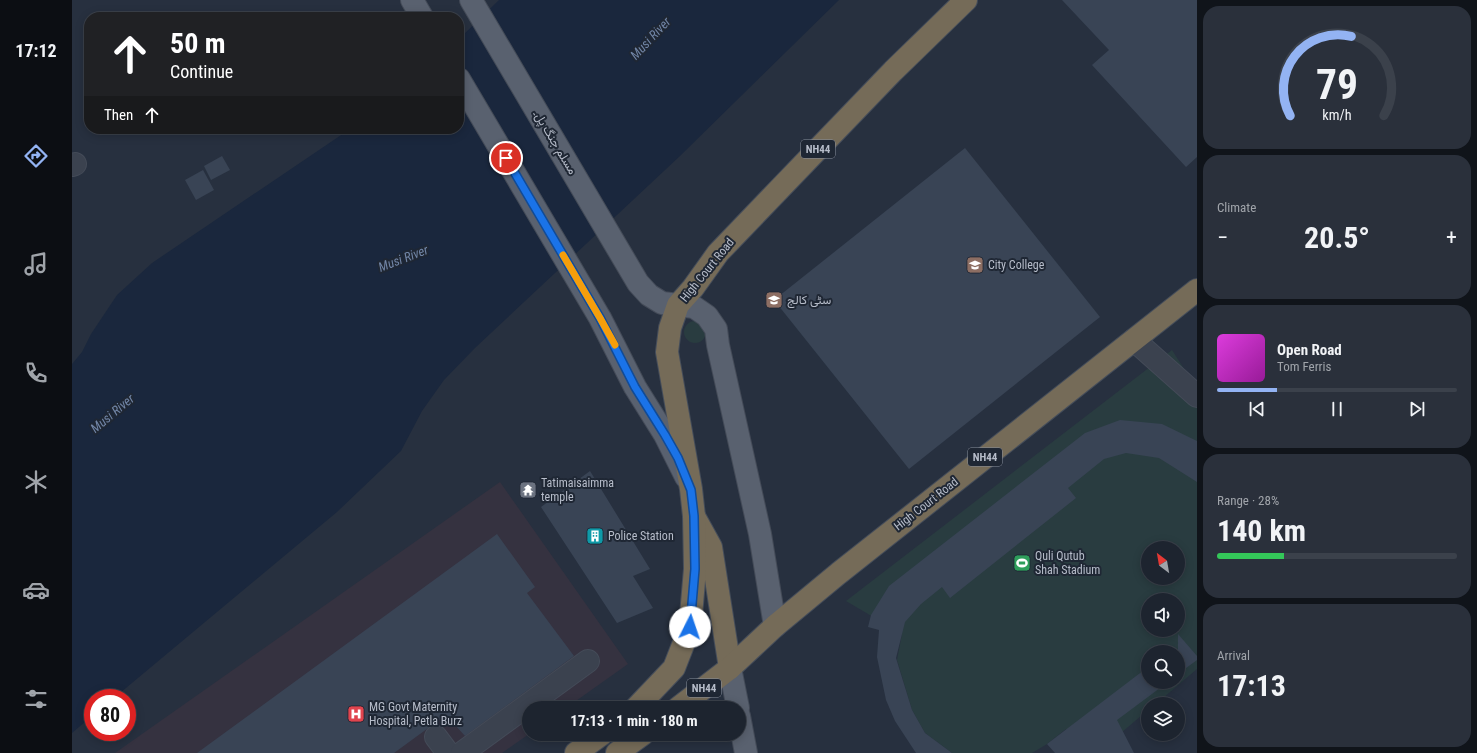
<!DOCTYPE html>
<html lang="en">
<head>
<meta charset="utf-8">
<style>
	:root { --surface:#1d242f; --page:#2a303b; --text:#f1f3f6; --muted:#a0a4aa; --line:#3b414b; --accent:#93b3f3 }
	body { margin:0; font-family:"Roboto Condensed",Vazirmatn,sans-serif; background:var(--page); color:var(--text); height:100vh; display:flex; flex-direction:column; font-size:15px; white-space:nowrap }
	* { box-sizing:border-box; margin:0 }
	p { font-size:13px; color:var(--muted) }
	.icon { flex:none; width:22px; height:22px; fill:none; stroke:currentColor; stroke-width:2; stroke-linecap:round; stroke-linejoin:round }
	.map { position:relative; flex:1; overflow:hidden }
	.panel { display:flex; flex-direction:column; gap:6px; padding:6px; background:#10141a; width:280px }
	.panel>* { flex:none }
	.top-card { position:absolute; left:12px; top:12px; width:380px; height:122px; border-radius:16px; box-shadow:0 2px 10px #0003,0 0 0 1px var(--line); background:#202124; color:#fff; overflow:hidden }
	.needle { width:26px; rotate:329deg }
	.controls { position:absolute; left:1069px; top:541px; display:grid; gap:8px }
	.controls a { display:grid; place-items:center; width:44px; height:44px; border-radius:50%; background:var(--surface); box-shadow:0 2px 10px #0003,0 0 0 1px var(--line); font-size:20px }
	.speed { position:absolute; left:12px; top:689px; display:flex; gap:8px; font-size:20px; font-weight:700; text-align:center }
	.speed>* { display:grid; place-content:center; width:52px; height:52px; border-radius:50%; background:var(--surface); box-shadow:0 2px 10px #0003,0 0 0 1px var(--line); line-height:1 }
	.speed .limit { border:6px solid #d22; background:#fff; color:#111 }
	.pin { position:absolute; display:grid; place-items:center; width:34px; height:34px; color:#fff; margin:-17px; border:2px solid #fff; border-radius:50%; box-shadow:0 1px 4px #0007 }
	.me { position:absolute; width:44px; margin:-22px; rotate:4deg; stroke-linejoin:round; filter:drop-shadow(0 0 3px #0008) }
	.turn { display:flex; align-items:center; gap:14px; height:84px; padding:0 20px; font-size:18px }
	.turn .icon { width:52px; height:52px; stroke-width:2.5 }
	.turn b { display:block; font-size:28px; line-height:34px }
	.then { display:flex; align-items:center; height:38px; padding:0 20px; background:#0003; gap:8px; font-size:15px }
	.big { font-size:30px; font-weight:700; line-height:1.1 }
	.panel .tile { flex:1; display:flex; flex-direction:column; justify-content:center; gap:6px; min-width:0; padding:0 14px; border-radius:16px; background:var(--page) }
	.panel .dial { align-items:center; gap:0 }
	.dial svg { height:104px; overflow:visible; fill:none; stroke:var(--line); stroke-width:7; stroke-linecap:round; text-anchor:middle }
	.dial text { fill:var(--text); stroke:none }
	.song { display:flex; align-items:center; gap:12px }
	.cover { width:48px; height:48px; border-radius:6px; background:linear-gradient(135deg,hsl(300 70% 55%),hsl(300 70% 35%)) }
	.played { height:4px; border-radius:2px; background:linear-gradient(90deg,var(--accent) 25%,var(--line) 25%) }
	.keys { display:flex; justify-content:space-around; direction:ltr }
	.heat { display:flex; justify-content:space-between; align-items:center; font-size:22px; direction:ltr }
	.charge { height:6px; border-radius:3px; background:linear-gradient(90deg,#34c759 28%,var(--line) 0) }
	.trip { position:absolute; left:450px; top:701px; width:224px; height:40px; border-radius:20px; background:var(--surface); box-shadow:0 2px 10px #0003,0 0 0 1px var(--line); font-weight:700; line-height:40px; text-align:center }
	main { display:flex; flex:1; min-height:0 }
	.tab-bar { display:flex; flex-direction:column; width:72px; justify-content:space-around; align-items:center; background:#0c0e13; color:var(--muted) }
	.tab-bar .icon { width:28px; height:28px }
	.tab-bar .selected { color:var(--accent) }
	.tab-bar b { font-size:18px; color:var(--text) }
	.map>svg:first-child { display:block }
</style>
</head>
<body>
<main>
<nav class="tab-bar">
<b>17:12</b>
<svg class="icon selected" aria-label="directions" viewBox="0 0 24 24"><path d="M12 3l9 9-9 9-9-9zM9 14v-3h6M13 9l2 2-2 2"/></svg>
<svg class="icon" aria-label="music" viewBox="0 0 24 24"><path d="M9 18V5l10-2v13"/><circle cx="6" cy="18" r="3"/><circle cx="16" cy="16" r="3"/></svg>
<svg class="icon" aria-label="phone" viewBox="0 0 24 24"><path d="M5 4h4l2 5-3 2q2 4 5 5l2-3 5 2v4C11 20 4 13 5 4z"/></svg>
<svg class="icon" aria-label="climate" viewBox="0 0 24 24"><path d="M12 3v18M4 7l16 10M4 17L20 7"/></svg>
<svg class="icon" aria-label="car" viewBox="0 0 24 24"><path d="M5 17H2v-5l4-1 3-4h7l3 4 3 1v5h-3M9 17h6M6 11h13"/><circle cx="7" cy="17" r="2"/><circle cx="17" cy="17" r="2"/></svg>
<svg class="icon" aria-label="filters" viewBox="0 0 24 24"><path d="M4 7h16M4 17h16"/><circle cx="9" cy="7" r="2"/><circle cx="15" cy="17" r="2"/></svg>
</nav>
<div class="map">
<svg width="1125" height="753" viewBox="0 0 1125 753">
	<rect width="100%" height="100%" fill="#27303f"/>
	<polygon fill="#353240" points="428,482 556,664 494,708 457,708 457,734 430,753 43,753"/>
	<g fill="#293c40" fill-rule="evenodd">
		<circle cx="623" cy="332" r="11"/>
		<path d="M1100 350 1125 389V669L1084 704H1076V710L1029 750 994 729 975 744 960 753H880L853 733 840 710 825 660 830 634 774 601ZM1076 548H1106V578H1076ZM1076 600H1106V630H1076ZM1076 652H1106V682H1076Z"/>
	</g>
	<polygon fill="#1a273d" points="427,0 767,0 608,156 403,348 372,380 350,411 329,451 265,512 42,698 21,698 21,715 0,733 0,364 10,352 19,334 45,295 80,263 278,129 387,129 387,39"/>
	<g fill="#394455">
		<polygon points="990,0 1125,0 1125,157 1114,167 1020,65 1037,50"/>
		<polygon points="893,148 1028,317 837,469 702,300"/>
		<polygon points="150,156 158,170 139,180 132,166"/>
		<polygon points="131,170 142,190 124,200 113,180"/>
		<polygon points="1048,420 1090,424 1125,441 1125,482 1087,458 1054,453 1032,459 996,488 1004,498 878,598 870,587 849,604 833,622 824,658 840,710 853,733 880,753 844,753 823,721 814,700 805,657 807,630 796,627 799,615 817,586 1013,433"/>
		<polygon points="518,471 578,569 561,576 581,608 545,623 469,507"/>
		<polygon points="425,534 463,587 455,593 502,656 393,736 374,715 322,753 125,753"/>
		<polygon points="1106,634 1125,656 1125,660 1106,674"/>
		<polygon points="1076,667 1076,682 1096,682 1045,720 1062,753 983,753 975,744"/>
	</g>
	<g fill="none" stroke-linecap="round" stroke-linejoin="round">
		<g stroke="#444b58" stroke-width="24">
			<g id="street">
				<polyline points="0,165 3,164"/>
				<polyline points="1062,340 1125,396"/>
				<polyline points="364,737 376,753"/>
				<polyline points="390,753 516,661"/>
			</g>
		</g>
		<g stroke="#444b58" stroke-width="24">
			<g id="primary">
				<polyline points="340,0 350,17"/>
				<polyline points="399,0 566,283 577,295 590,303 622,307 635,316 644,329 646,345 688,534 703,626"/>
				<polyline points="387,79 528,318 563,387 593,435 614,477"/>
				<polyline points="658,668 666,708"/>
				<polyline points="667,716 674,753"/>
			</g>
		</g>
		<g stroke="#454d5a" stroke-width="24">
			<g id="highway">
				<polyline points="623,518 639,547 658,668"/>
				<polyline points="564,708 602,668 618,627 623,569 622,516 619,489 595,352 598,328 606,305 621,288 646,253 821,71 894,0"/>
				<polyline points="606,708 658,668 703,626 767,573 1125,290"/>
				<polyline points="504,753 530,734"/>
				<polyline points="545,753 571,734"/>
			</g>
		</g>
		<use href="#street" stroke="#3b424f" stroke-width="22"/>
		<use href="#primary" stroke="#59616f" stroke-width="22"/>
		<use href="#highway" stroke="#756b58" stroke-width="22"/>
	</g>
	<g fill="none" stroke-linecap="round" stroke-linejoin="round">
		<g stroke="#114b97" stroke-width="10">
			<polyline id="route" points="434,158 528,318 563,387 593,435 606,458 619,490 622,516 623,569 618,627"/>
		</g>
		<use href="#route" stroke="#1a73e8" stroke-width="7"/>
		<polyline stroke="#f59e0b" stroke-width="7" points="491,255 528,318 543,345"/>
	</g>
	<defs>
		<g id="university-square" transform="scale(0.9)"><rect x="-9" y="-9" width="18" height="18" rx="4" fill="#8d6e63" stroke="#1f2734"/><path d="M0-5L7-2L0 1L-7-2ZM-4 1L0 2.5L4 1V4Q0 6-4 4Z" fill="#fff"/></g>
		<g id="temple-square" transform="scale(0.9)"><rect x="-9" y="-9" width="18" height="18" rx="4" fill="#6b7280" stroke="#1f2734"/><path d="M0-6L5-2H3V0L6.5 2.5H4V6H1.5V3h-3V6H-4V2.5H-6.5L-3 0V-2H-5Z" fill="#fff"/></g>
		<g id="building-square" transform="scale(0.9)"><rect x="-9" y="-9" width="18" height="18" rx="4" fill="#0f9aa8" stroke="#1f2734"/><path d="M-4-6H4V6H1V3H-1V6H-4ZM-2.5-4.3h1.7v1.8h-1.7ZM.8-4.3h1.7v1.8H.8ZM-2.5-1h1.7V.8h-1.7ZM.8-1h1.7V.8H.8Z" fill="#fff"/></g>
		<g id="stadium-square" transform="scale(0.9)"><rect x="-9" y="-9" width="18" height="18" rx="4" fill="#2e9e5b" stroke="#1f2734"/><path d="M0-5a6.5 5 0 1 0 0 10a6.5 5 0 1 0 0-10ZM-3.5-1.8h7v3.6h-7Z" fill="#fff"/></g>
		<g id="hospital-square" transform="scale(0.9)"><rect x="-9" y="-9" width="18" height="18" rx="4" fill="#e0444e" stroke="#1f2734"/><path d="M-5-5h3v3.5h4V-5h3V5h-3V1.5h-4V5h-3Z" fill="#fff"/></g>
	</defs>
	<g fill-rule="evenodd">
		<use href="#university-square" x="903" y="265"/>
		<use href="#university-square" x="702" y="300"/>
		<use href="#temple-square" x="456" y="490"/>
		<use href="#building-square" x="523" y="536"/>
		<use href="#stadium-square" x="950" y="563"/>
		<use href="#hospital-square" x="284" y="714"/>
	</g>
	<g text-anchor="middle" stroke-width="4" stroke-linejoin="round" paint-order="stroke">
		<g fill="#1f2734" stroke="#89909d" stroke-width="1">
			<rect x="729" y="140" width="34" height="18" rx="3"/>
			<rect x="896" y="448" width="34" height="18" rx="3"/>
			<rect x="615" y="679" width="34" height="18" rx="3"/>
		</g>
		<g font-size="11" font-weight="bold" fill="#b7bdca">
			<text x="746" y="153">NH44</text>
			<text x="913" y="461">NH44</text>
			<text x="632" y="692">NH44</text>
		</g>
		<g font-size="12" fill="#b7bdca" stroke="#1f2734">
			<text transform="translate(483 142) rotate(59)" y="4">مسلم جنگ پل۔</text>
			<text transform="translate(635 270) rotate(-51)" y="4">High Court Road</text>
			<text transform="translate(854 504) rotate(-38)" y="4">High Court Road</text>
		</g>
		<g font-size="12" fill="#b7bdca" stroke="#1f2734" text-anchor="start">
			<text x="916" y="269">City College</text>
			<text x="715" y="304">سٹی کالج</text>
			<text x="469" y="487">Tatimaisaimma<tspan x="469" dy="14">temple</tspan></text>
			<text x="536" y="540">Police Station</text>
			<text x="963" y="560">Quli Qutub<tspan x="963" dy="14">Shah Stadium</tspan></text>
			<text x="297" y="711">MG Govt Maternity<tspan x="297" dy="14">Hospital, Petla Burz</tspan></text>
		</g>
		<g font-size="13" font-style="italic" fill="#7286a7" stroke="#1f2734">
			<text transform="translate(578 38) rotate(-47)" y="5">Musi River</text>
			<text transform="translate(331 258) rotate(-21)" y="5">Musi River</text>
			<text transform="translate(40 413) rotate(-40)" y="5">Musi River</text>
		</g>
	</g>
</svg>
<div class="controls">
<a><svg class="needle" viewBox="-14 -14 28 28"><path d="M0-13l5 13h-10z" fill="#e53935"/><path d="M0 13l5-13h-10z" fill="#a0a4aa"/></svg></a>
<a><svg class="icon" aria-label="sound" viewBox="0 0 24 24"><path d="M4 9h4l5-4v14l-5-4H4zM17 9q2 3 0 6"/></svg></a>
<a><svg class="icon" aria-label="search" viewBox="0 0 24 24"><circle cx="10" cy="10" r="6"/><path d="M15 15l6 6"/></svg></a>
<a><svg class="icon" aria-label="layers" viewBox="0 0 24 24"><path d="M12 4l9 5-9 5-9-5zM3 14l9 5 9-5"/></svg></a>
</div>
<div class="speed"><div class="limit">80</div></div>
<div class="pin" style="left:434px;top:158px;background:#d93025"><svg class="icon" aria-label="arrive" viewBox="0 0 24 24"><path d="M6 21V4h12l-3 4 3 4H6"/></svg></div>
<svg class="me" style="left:618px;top:627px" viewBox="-20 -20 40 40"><circle r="19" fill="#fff"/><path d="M0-13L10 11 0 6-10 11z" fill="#1a73e8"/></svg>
<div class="trip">17:13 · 1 min · 180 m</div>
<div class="top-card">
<div class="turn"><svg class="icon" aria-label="ahead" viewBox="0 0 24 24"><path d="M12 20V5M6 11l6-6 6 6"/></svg><div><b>50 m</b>Continue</div></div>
<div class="then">Then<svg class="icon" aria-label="ahead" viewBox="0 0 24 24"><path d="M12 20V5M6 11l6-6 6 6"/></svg></div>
</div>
</div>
<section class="panel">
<div class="tile dial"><svg viewBox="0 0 100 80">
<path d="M14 69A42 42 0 1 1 86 69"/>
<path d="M14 69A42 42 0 0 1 61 8" stroke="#93b3f3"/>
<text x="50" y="56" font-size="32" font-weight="700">79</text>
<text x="50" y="72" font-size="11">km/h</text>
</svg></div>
<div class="tile"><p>Climate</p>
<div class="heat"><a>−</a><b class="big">20.5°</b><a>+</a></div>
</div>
<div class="tile">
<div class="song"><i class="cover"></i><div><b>Open Road</b><p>Tom Ferris</p></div></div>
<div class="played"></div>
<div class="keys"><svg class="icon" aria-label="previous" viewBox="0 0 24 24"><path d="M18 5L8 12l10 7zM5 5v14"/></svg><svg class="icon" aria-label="pause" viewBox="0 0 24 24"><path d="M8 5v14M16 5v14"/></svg><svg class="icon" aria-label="next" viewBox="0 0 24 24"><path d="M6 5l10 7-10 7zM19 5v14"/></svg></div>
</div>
<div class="tile"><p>Range · 28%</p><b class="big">140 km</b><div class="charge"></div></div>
<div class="tile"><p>Arrival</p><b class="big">17:13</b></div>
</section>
</main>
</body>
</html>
